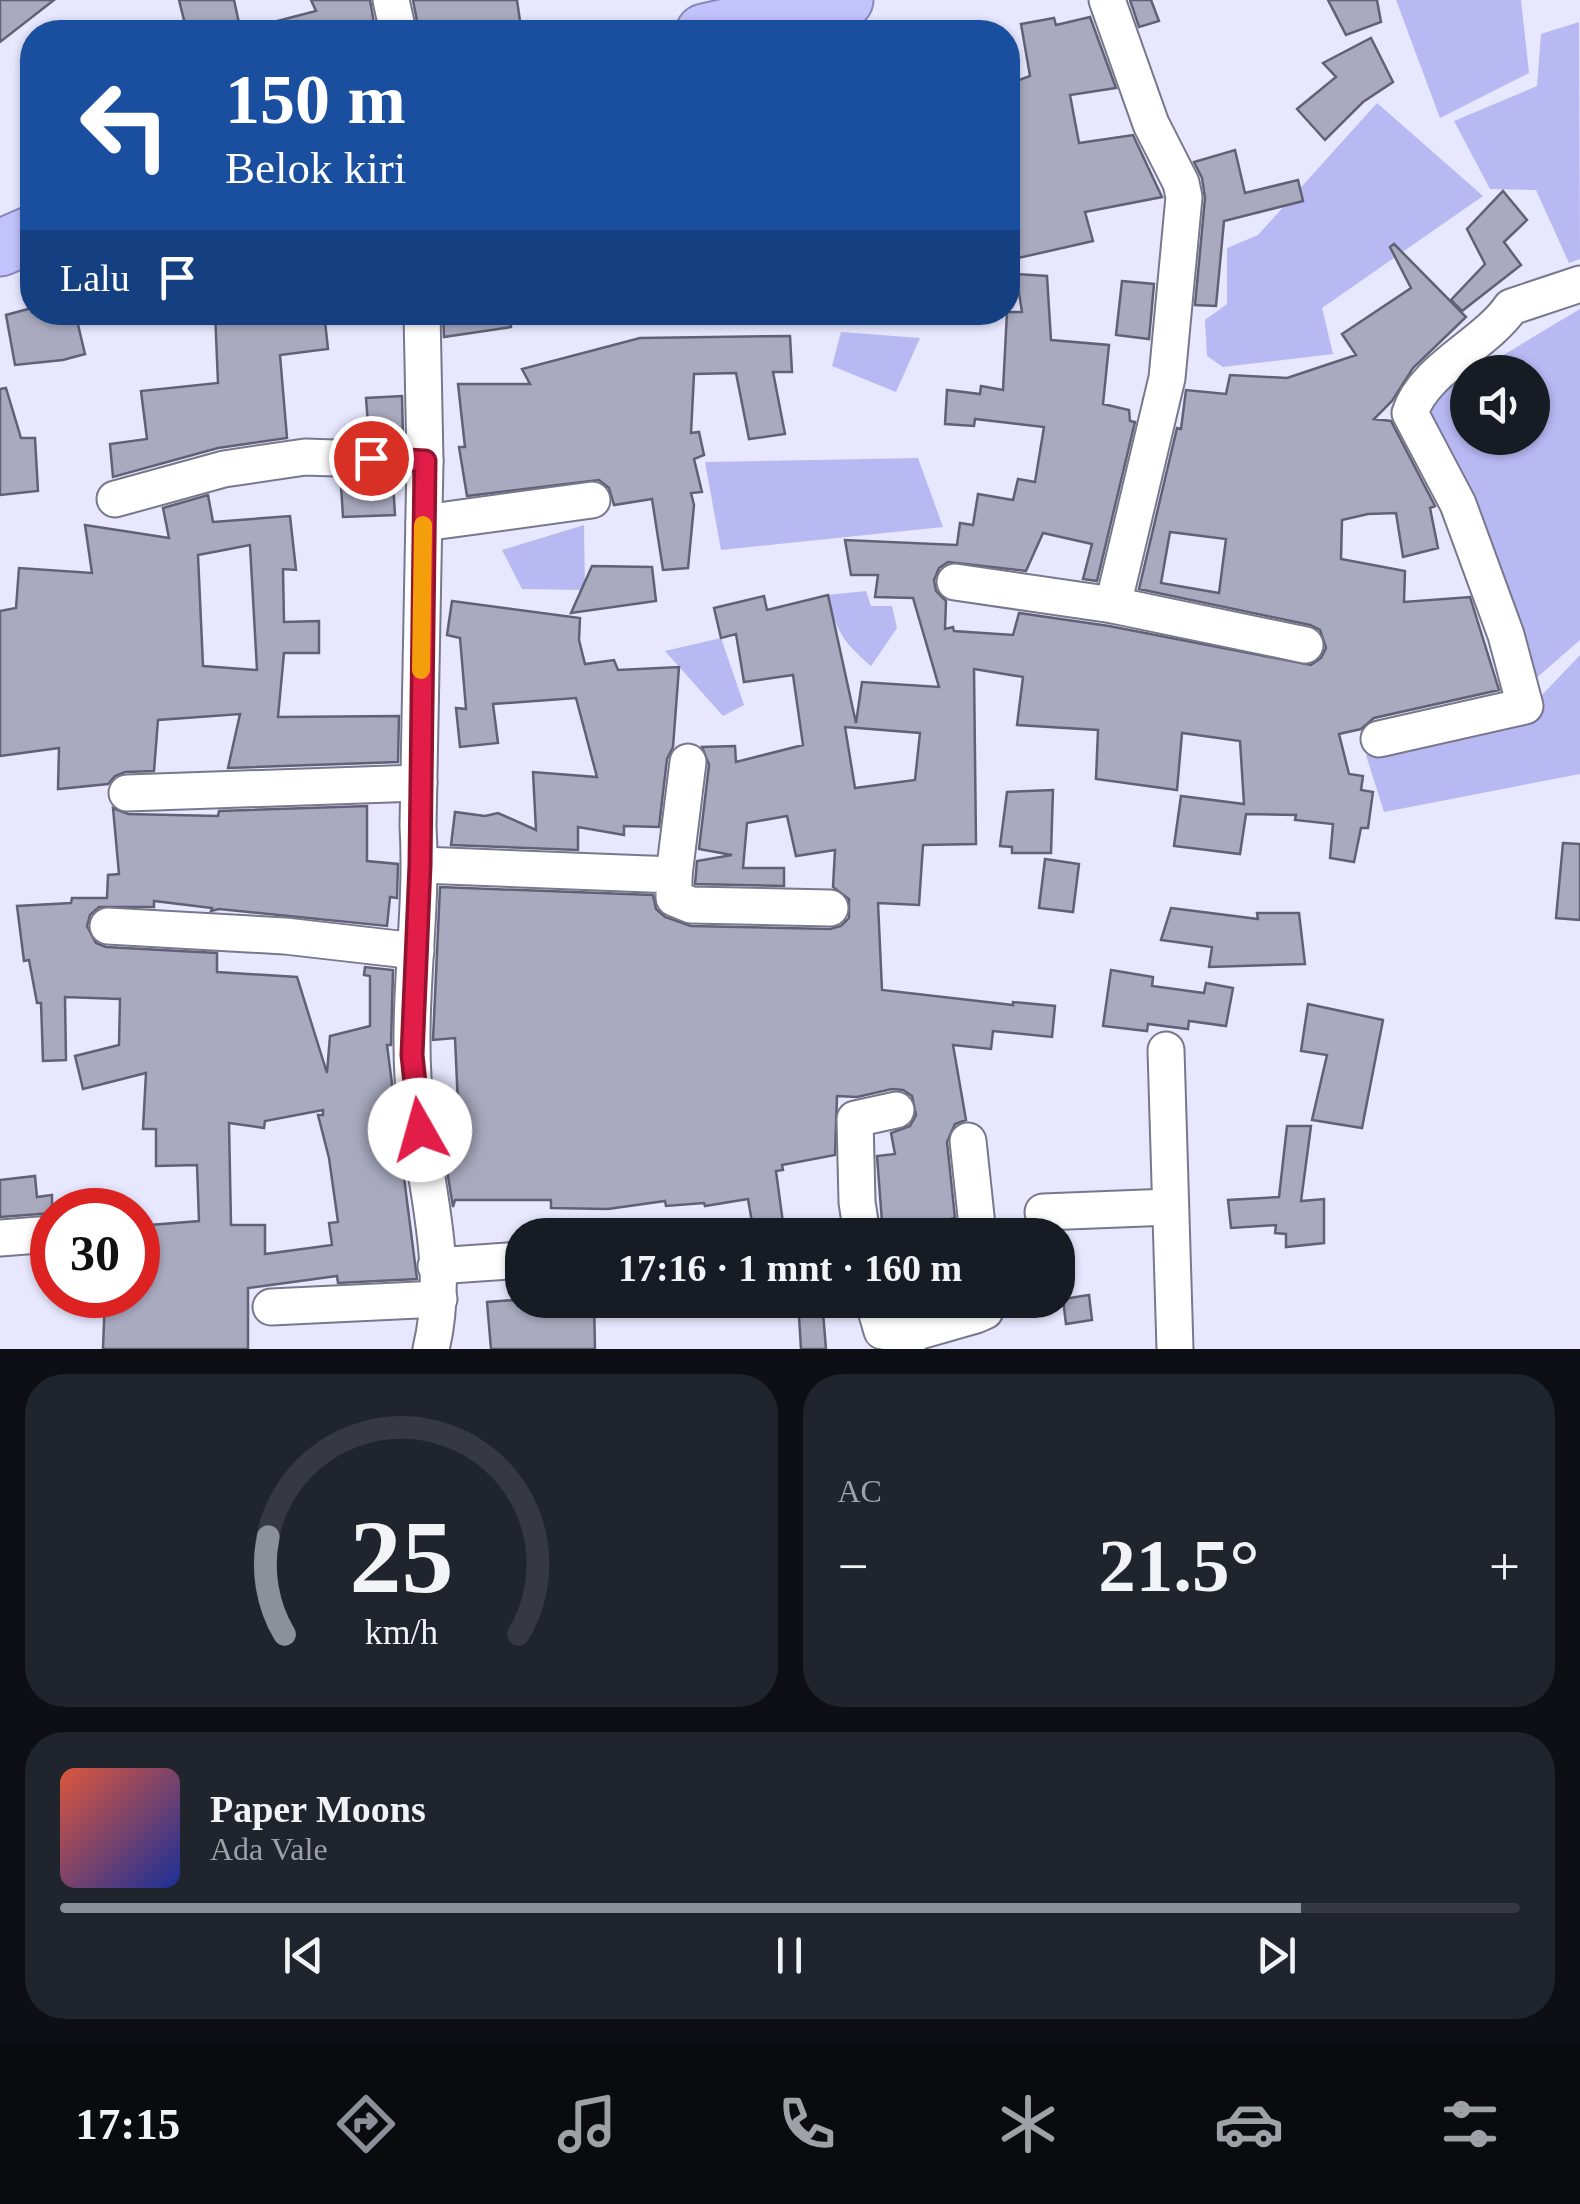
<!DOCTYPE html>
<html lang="id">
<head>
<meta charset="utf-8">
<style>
	:root { --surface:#171b24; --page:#20242c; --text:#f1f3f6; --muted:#9ea1a6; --line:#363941; --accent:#8c9099 }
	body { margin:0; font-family:Georgia,serif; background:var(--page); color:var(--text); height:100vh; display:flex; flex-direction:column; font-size:38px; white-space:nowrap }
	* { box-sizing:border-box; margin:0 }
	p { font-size:32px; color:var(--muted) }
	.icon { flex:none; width:55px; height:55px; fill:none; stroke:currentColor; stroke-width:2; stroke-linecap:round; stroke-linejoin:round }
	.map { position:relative; height:1349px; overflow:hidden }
	.drawer { display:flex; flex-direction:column; gap:25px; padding:25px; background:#0d0f14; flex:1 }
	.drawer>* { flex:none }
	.top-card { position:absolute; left:20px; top:20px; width:1000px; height:305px; border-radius:40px; box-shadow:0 2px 8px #0004; background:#1a4fa0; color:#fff; overflow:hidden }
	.tools { position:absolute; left:1450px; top:355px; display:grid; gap:20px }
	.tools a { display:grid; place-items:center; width:100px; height:100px; border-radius:50%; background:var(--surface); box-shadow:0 2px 8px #0004; font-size:50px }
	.speed { position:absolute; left:30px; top:1188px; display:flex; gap:20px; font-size:50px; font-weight:700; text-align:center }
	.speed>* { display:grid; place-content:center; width:130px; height:130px; border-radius:50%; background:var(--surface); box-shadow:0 2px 8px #0004; line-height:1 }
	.speed .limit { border:15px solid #d22; background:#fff; color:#111 }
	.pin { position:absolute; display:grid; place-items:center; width:85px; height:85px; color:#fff; margin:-42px; border:5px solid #fff; border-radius:50%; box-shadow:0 2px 10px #0007 }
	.me { position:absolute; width:110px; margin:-55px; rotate:353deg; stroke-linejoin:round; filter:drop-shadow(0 0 8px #0008) }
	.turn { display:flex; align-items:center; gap:35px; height:210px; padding:0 40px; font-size:45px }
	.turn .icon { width:130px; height:130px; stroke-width:2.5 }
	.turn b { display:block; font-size:70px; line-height:85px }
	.then { display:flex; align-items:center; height:95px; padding:0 40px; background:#0003; gap:20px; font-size:38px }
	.big { font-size:75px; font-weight:600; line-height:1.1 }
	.drawer .widget { flex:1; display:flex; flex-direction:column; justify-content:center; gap:15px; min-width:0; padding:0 35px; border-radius:40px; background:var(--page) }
	.drawer .dial { align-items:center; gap:0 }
	.dial svg { height:260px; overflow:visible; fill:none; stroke:var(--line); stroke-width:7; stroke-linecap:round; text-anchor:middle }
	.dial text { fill:var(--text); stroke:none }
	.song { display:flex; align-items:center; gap:30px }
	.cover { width:120px; height:120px; border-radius:15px; background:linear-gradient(135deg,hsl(10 70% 55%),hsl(230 70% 35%)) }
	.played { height:10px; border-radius:5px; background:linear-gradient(90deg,var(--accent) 85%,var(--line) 85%) }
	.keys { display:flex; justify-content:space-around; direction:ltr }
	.heat { display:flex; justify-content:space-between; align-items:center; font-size:55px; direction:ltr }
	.drawer .tiles { flex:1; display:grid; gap:25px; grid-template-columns:1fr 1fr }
	.widget:last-child { grid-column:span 2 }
	.trip { position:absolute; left:505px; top:1218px; width:570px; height:100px; border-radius:40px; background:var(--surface); box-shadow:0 2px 8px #0004; font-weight:600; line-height:100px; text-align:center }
	.tab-bar { display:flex; height:160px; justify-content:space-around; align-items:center; background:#090b0e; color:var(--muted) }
	.tab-bar .icon { width:70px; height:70px }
	.tab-bar .current { color:var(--accent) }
	.tab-bar b { font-size:45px; color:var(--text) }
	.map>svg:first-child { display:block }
</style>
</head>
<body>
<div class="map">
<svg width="1580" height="1349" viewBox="0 0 1580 1349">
	<rect width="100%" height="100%" fill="#e7e8ff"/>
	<g fill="#b8b8f3">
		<polygon points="1396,0 1521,0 1529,73 1440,118"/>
		<polygon points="1579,22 1580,259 1569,263 1536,190 1490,189 1454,121 1537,86 1541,34"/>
		<polygon points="1377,103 1483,196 1322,308 1333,354 1223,367 1207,356 1205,320 1227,304 1227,248 1258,235"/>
		<polygon points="1580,309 1580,640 1526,687 1413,410 1467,377 1468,438 1532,438 1532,372 1475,372"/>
		<polygon points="841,332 920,338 896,392 832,366"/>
		<polygon points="918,458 943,527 721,550 705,462"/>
		<polygon points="584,525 585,590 522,589 502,550"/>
		<path d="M866 591 871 606H892L897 628 871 666C843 642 836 631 828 595Z"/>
		<polygon points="721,638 744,705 723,716 665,651"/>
		<polygon points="1580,655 1580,774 1384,812 1366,755 1523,715"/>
	</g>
	<g fill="#a9aac0" stroke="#606174" stroke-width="2.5" fill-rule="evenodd">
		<polygon points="0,0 54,0 0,42"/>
		<polygon points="179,0 234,0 241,32 187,32"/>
		<polygon points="311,0 370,0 374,23 342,32 267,32 266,24 316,11"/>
		<polygon points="413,0 517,0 520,21 462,29 463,32 419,32"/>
		<polygon points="1130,0 1151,0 1159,21 1139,27"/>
		<polygon points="1328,0 1377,0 1381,22 1346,35"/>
		<polygon points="1090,17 1116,88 1070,95 1079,143 1133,135 1162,197 1085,212 1093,241 1014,259 1013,248 1008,248 1008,84 1030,76 1021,24 1054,18 1056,25"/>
		<polygon points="1371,38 1393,82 1363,102 1325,140 1297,109 1336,77 1323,63"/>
		<polygon points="1235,150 1245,193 1298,180 1303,201 1224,221 1216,306 1195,305 1205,198 1202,178 1194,162"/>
		<polygon points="1503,191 1527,220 1504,242 1521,265 1462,311 1451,300 1485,264 1467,229"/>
		<path d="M1394 244 1466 317 1413 368 1392 401 1374 419 1391 421 1435 506 1430 508 1438 548 1403 557 1396 513 1368 514 1342 520 1341 559 1405 571 1404 602 1470 597 1499 690 1374 718 1361 729 1339 734 1349 774 1363 776 1361 790 1373 792 1368 828H1361L1354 862 1330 858 1333 824 1295 820 1296 815 1246 814 1240 854 1174 846 1181 796 1244 804 1240 741 1182 733 1177 790 1096 779 1098 730 1017 725 1023 677 974 669 976 844 923 845 919 905 878 903 882 990 1013 1005V1002L1055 1006 1052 1037 993 1031 991 1049 953 1045 966 1120 955 1124 947 1142 955 1218 908 1228 909 1235H883L877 1156 895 1154 891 1133 910 1126 916 1115 912 1096 903 1090 892 1089 857 1097 837 1096 835 1155 782 1165 783 1170 776 1171 783 1223 753 1228 748 1199 705 1206 704 1203 666 1206 665 1201 608 1209 551 1208V1200H455L453 1207 440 1127H459L455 1038 433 1040 440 887 653 895 656 909 665 917 691 926 830 929 841 926 849 918V899L833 887 835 850 796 856 787 816 747 823 743 868H784V886L695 884 697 861 732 855 699 849 709 765 702 747 735 746 736 762 803 745 793 675 744 682 736 634 721 638 714 608 764 596 767 610 828 595 856 723 862 682 939 687 913 598 875 597 878 575H851L845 540 957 545 960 523 973 525 978 494 1013 500 1018 479 1035 482 1044 427 975 419 974 426 945 424 947 390 980 394 981 386 1003 390 1007 312H1022L1016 274 1047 276 1051 340 1109 345 1103 404 1129 410 1130 421 1135 422 1097 581 1083 579 1092 544 1043 533 1026 571 948 562 939 568 934 580 936 591 946 601 945 629 953 627 954 631 1013 635 1019 613 1109 626 1311 665 1321 658 1326 648 1320 630 1310 625 1139 589 1177 428 1181 429 1186 390 1226 394 1230 375 1287 378 1356 355 1342 334 1411 288 1390 247ZM1170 532 1226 539 1219 593 1161 583ZM845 727 920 733 915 780 855 788Z"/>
		<polygon points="1122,281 1154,284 1149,339 1116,335"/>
		<polygon points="32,308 32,312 75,312 85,354 63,360 15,365 6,315"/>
		<polygon points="215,312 324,312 328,349 280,355 287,438 218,448 113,477 110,444 147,439 141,391 218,383"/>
		<polygon points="443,312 510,312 511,327 444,337"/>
		<polygon points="790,336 792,372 773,372 785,434 749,439 736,373 694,374 691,433 699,432 704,455 694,459 702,492 691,493 694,505 688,568 663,570 652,499 614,505 609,488 599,480 467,496 459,447 465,447 458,384 530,384 522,369 640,338"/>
		<polygon points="6,388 21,438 35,438 38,491 0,495 0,389"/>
		<polygon points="402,396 403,439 369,438 366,398"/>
		<polygon points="393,483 395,515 343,517 341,485"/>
		<path d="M208 495 213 522 290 516 296 570 283 569 284 622 319 621V653H284L278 717 399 716 398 762 228 768 240 714 158 720 154 771 125 772 115 776 108 784 58 789 59 748 0 756V611L16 608 19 568 92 573 85 525 169 538 163 508ZM250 545 257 670 203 666 198 555Z"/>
		<polygon points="592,566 652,567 656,601 571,613"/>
		<polygon points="452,601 580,618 579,640 585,664 614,660 618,670 679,667 673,747 667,759 659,827 624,826 624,835 578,827 578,850 451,845 455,812 485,816 498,813 536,830 533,772 597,777 576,698 493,704 498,743 460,747 456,708 466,709 460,638 447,635"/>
		<polygon points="1053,790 1051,853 1012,853 1012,847 1000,846 1007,792"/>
		<path d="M367 806V861L398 864 397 898 390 897 387 926 219 909 211 911 212 908 154 901V907H99L90 915 87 926 96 943 106 947 217 953V972L297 977 327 1073 330 1036 370 1026V976L364 975 365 967 393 970 391 1045H387L417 1279 338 1283 337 1276 248 1288V1349H103L105 1295H138V1226L199 1221 197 1165 156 1166V1129H143L146 1073 83 1089 75 1056 119 1045 120 999 65 997 66 1060 43 1061 41 1003H37L29 960 24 961 17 906 71 903 72 898H107L108 875 119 874 113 808 128 814 218 816 219 811ZM323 1110V1115H318L329 1158 338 1222 329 1223 332 1245 265 1254V1225H231L229 1123 264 1128 265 1121Z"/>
		<polygon points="1563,843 1580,844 1580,920 1556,918"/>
		<polygon points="1045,859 1079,864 1073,912 1039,908"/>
		<polygon points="1171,908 1258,919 1257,913 1299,913 1305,964 1209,967 1212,947 1161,940"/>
		<polygon points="1111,970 1153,977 1152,986 1204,993 1206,983 1233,988 1226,1026 1189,1021 1188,1029 1148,1024 1147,1031 1103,1026"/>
		<polygon points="1308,1004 1383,1020 1362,1128 1312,1120 1327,1055 1301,1051"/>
		<polygon points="1287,1126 1311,1126 1301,1201 1324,1199 1324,1243 1286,1247 1286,1234 1275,1233 1276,1225 1231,1228 1228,1200 1279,1197"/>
		<polygon points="35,1176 37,1197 52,1195 52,1213 0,1217 0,1180"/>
		<polygon points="1089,1295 1092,1320 1066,1324 1063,1299"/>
		<polygon points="514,1300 594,1300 595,1349 491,1349 487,1302"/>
		<polygon points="798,1300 822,1300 826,1349 801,1349"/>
	</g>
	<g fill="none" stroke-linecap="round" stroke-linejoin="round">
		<g stroke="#77788c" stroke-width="39">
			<g id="minor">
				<polyline points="391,0 398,32"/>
				<polyline points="1107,0 1151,124 1181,183 1184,197 1167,378 1113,605"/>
				<path d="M422 312 425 461 418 826C423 909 408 993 413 1077 419 1166 453 1260 431 1349"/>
				<polyline points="115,499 224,469 305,457 425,461"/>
				<polyline points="424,523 592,500"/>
				<polyline points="955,582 1113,605 1305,645"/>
				<path d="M1379 739 1525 706 1506 635 1458 504 1410 413C1424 369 1486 344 1511 307L1580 284"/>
				<polyline points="127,793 419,783"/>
				<polyline points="421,865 674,875 674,898 691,905 830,908"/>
				<polyline points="674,875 688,762"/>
				<polyline points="108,926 285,936 416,951"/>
				<polyline points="1166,1050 1175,1349"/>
				<polyline points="968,1141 978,1235"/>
				<polyline points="1043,1212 1170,1207"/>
				<polyline points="862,1235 857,1202 855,1119 896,1110"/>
				<polyline points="0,1238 52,1234"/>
				<polyline points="436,1266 522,1260"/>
				<polyline points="873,1300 882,1331 906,1335 907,1349"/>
				<polyline points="271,1307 439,1299"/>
				<polyline points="906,1335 976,1315 985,1311 988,1300"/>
			</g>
		</g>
		<g stroke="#8787ba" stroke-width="59">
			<g id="trunk">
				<polyline points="704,32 845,0"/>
				<polyline points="0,248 32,234"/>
			</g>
		</g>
		<use href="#minor" stroke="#fff" stroke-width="35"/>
		<use href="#trunk" stroke="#c2c2fc" stroke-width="55"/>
	</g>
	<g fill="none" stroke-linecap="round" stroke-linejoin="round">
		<g stroke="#92132f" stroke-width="25">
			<polyline id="route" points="371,458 425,461 420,865 412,1055 420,1130"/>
		</g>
		<use href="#route" stroke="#e11d48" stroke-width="18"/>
		<polyline stroke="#f59e0b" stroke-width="18" points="421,670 423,525"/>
	</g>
</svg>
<div class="tools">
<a><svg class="icon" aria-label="sound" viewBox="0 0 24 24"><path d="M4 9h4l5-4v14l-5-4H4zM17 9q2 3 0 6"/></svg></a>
</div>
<div class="speed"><div class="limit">30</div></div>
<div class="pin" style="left:371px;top:458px;background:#d93025"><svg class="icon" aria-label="arrive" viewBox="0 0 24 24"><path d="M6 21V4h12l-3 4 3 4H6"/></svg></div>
<svg class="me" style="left:420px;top:1130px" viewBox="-20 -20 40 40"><circle r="19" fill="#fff"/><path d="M0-13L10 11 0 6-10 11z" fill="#e11d48"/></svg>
<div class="trip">17:16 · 1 mnt · 160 m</div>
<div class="top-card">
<div class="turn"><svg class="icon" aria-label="left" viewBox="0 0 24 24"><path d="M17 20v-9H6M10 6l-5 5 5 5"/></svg><div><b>150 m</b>Belok kiri</div></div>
<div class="then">Lalu<svg class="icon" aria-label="arrive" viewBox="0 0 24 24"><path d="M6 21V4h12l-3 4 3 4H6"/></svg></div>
</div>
</div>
<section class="drawer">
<div class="tiles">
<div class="widget dial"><svg viewBox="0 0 100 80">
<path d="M14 69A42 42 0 1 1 86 69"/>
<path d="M14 69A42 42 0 0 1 9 39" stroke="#8c9099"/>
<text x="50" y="56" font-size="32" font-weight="700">25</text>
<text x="50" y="72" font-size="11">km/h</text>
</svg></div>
<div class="widget"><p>AC</p>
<div class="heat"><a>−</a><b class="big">21.5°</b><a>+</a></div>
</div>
<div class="widget">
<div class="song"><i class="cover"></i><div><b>Paper Moons</b><p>Ada Vale</p></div></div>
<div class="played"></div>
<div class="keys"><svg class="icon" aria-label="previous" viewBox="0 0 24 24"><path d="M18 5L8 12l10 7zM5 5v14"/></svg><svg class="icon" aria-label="pause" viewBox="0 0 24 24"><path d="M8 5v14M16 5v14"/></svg><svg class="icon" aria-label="next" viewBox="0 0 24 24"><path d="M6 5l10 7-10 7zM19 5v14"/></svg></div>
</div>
</div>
</section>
<nav class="tab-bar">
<b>17:15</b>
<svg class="icon current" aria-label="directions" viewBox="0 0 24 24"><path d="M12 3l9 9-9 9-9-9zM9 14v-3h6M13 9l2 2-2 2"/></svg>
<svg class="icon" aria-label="music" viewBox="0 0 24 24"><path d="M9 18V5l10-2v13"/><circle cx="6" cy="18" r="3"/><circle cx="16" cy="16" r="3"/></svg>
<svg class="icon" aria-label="phone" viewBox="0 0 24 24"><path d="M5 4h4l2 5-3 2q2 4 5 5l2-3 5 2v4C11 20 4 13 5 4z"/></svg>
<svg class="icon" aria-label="climate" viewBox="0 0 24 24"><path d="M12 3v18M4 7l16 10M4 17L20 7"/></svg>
<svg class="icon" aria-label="car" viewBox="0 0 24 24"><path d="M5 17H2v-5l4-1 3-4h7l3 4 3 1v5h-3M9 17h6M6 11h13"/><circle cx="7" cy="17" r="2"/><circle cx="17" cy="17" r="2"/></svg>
<svg class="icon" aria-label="filters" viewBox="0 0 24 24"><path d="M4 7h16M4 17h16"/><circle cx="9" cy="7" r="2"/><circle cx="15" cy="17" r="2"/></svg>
</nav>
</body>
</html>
